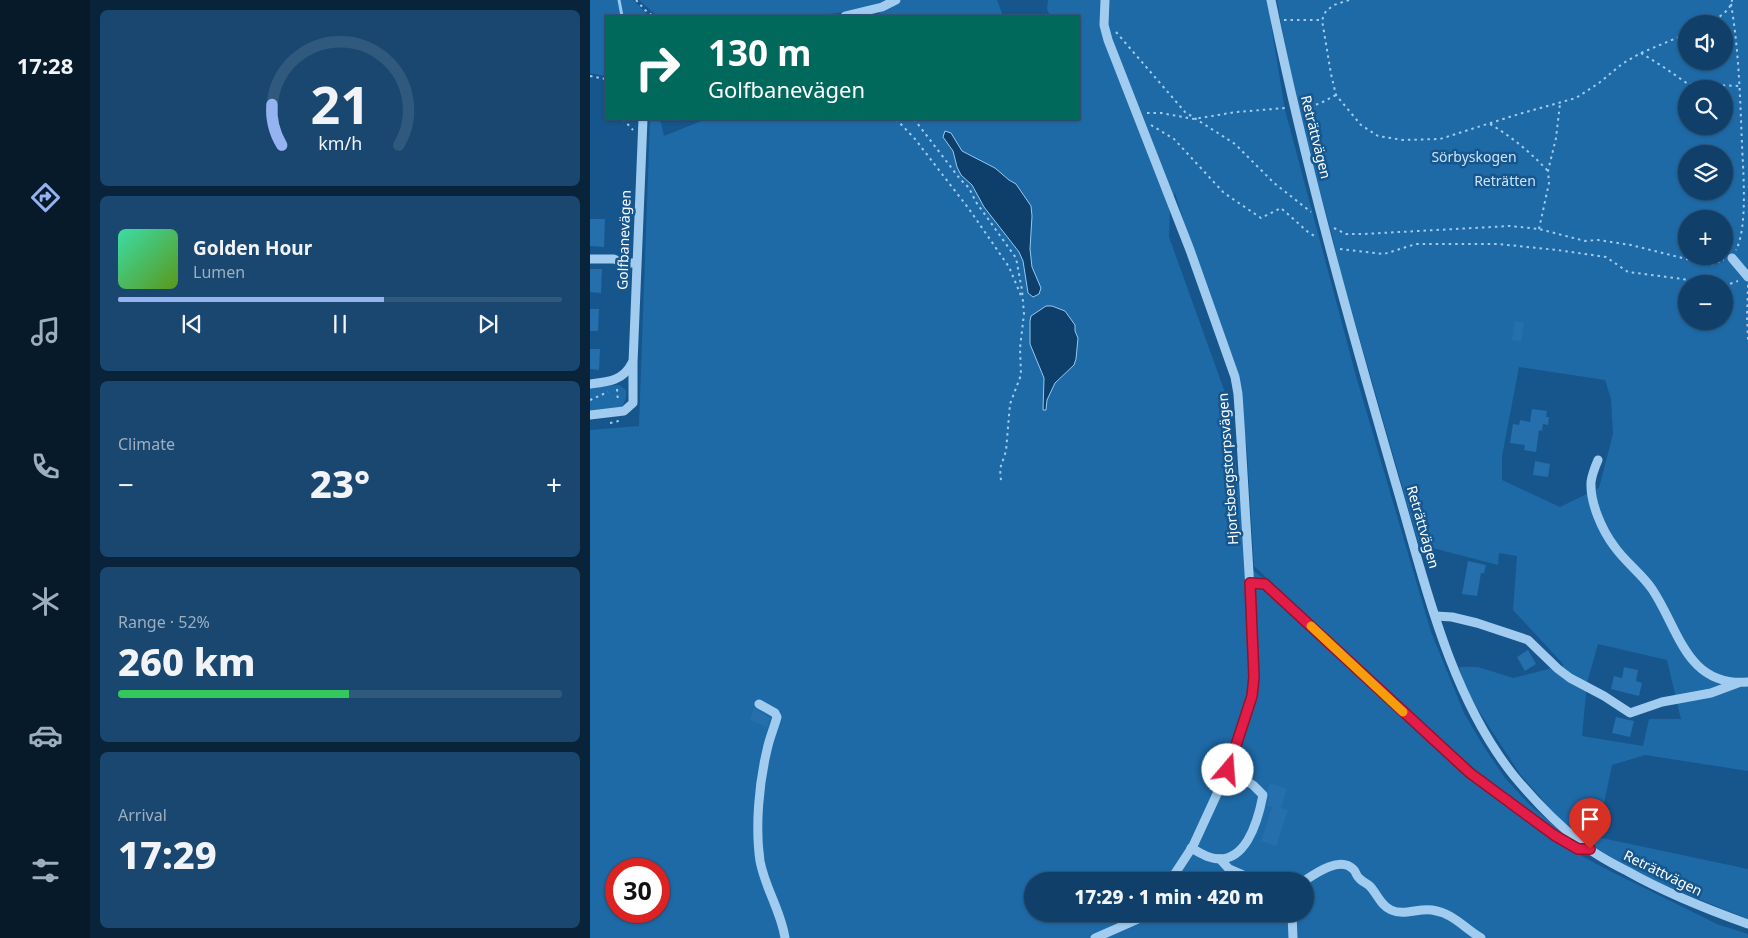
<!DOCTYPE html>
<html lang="en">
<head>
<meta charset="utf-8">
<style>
	:root { --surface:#10406a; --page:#194770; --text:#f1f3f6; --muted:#9cafc1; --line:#30597e; --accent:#95b2f1 }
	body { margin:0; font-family:"Noto Sans",sans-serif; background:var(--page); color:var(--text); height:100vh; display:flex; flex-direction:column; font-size:19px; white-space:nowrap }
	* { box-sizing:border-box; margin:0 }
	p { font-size:16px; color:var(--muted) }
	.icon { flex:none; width:28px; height:28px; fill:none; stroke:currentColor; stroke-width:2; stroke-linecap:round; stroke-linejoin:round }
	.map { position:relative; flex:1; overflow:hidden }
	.side { display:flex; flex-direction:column; gap:10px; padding:10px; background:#09233a; width:500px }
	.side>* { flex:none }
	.guide { position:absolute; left:15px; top:15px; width:475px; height:105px; border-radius:0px; box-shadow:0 1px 4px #0004,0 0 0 1px var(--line); background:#00695c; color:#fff; overflow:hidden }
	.buttons { position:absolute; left:1088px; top:15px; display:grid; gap:10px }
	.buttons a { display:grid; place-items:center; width:55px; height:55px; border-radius:50%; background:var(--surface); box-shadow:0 1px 4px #0004,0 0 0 1px var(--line); font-size:25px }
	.speed { position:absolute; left:15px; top:858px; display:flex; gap:10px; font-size:25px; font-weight:700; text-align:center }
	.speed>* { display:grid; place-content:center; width:65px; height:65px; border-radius:50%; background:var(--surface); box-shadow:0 1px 4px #0004,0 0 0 1px var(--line); line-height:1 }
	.speed .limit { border:8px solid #d22; background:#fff; color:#111 }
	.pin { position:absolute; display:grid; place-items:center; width:42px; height:42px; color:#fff; margin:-51px -21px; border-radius:50% 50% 50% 0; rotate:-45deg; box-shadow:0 0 5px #0007 }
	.pin .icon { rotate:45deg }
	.me { position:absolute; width:55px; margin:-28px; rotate:18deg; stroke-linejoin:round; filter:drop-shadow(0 0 4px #0008) }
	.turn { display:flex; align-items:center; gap:18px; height:105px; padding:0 20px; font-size:22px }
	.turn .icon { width:65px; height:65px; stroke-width:2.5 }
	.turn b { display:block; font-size:35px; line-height:42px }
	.big { font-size:38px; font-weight:800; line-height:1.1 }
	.side .tile { flex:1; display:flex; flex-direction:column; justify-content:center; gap:8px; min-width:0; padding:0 18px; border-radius:8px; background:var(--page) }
	.side .dial { align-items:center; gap:0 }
	.dial svg { height:130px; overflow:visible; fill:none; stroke:var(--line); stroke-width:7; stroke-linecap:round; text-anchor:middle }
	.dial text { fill:var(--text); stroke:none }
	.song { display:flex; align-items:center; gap:15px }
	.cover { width:60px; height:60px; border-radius:8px; background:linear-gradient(135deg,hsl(160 70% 55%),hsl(90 70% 35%)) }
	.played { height:5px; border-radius:2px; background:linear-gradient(90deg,var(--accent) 60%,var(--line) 60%) }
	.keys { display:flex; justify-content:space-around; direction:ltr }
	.heat { display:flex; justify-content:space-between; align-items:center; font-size:28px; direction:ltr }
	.charge { height:8px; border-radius:4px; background:linear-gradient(90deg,#34c759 52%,var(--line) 0) }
	.trip { position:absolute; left:434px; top:872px; width:290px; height:50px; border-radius:25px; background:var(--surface); box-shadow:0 1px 4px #0004,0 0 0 1px var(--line); font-weight:800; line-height:50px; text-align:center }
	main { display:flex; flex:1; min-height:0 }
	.dock { display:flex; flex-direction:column; width:90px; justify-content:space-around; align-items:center; background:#061a2a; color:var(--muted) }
	.dock .icon { width:35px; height:35px }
	.dock .active { color:var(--accent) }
	.dock b { font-size:22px; color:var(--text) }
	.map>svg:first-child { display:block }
</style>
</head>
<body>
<main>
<nav class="dock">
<b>17:28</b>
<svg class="icon active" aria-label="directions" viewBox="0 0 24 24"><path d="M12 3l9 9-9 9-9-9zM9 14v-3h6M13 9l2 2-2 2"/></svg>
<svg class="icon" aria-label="music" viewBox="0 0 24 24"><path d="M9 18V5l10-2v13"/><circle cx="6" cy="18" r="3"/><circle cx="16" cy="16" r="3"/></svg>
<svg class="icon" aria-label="phone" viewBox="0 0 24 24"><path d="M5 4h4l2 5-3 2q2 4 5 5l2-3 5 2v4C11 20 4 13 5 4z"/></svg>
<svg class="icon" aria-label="climate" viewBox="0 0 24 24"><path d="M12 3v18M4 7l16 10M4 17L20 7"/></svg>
<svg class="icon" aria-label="car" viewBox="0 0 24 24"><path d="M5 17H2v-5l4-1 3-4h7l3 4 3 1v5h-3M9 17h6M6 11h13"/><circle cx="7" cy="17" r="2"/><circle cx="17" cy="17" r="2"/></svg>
<svg class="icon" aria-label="filters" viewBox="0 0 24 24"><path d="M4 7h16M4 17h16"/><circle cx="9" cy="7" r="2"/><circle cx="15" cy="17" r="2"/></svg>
</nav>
<section class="side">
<div class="tile dial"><svg viewBox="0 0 100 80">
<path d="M14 69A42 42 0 1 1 86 69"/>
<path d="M14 69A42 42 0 0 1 8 44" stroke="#95b2f1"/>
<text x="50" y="56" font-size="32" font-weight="700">21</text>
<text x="50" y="72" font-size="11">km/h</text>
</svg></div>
<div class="tile">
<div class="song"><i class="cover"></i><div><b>Golden Hour</b><p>Lumen</p></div></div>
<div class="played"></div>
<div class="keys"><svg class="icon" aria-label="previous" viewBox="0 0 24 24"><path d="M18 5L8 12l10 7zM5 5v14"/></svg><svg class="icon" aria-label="pause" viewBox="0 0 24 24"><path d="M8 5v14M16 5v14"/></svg><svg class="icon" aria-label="next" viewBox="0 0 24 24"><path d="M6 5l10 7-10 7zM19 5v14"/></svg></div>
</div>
<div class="tile"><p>Climate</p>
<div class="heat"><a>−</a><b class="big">23°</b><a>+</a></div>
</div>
<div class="tile"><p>Range · 52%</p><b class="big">260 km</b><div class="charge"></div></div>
<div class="tile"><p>Arrival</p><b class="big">17:29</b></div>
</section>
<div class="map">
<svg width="1158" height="938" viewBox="0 0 1158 938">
	<rect width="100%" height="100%" fill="#16568d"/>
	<g fill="#1e6aa7" fill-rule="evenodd">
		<polygon points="0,0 43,0 59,16 16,16 16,76 0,73"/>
		<polygon points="49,0 296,0 270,10 224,16 67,16"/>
		<polygon points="312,0 407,0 413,16 288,16 291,10"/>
		<path d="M458 0H677L695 110 766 376 841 632 874 713 894 747 915 778 940 805 983 842 925 810 967 843 1020 871 1127 924 1158 934V938H0V430L49 426 60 120 70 119 74 136 116 119H489V16H460L457 9ZM585 193 600 242 647 377 657 450 664 566 700 600 659 567 637 398 579 237 580 204ZM26 869H69V911H26ZM442 881H715V914H442Z"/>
		<path d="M687 0H1158V771L1055 755 1022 765 1007 837 1158 869V919L1046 874 995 843 969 819 930 774 877 693 869 667H888L923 678 974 665 923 610 927 556 909 553 908 565 831 545 827 538 750 270 742 235 706 107ZM1096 24H1134V61H1096ZM1096 89H1134V126H1096ZM1096 154H1134V191H1096ZM1096 219H1134V256H1096ZM1096 284H1134V321H1096ZM929 367 1015 380 1021 399 1023 434 1009 488 970 507 912 480V456ZM1008 644 1077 660 1091 719H1059L1053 746 992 736 997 683Z"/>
		<polygon points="29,385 36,390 36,398 32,407 0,412 0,387"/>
	</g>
	<g fill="#0e3f6a" stroke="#93c9f2">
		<polygon points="355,131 361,133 372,151 405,168 419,180 426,184 441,206 442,216 440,249 442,267 451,288 449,294 443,297 438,293 433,261 429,252 394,207 382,185 371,175 367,167 363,151 353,137"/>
		<polygon points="456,306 462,306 475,311 485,325 485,331 488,338 486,359 484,365 465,383 457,400 456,410 453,410 454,378 440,344 440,321 441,316"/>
	</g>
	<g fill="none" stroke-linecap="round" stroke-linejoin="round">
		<polyline stroke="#93c9f2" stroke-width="3" points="29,0 32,16"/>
	</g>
	<g fill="#246fac">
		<polygon points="0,219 15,219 14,247 0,246"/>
		<polygon points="0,269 12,269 11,293 0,292"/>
		<polygon points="0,309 9,309 8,331 0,331"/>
		<polygon points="925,321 934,323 931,342 922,340"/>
		<polygon points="0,349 10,349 9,370 0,369"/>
		<polygon points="942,409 957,411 956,417 959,417 958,425 953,424 952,431 949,430 946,452 934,450 935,445 920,443 923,424 929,425 930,420 940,422"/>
		<polygon points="945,461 960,464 958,477 943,475"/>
		<polygon points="878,561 896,565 894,573 891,573 887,596 872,594"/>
		<polygon points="938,650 946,664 935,671 927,657"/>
		<polygon points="1034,667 1048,670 1046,681 1052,683 1049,696 1021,689 1024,676 1032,678"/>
		<polygon points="164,708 180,718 177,727 160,720"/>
		<polygon points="1026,717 1044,721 1040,737 1022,733"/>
		<polygon points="680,783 697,789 691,808 698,810 686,846 671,841 682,807 677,806 679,796 677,791"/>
	</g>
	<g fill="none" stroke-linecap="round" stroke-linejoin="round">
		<g stroke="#a1ccef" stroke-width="2" stroke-dasharray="2.5 4" stroke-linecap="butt">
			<polyline points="46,0 55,10 63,16"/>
			<polyline points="759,0 744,5 736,11 732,20 741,74 746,95 771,125 788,136 813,140 850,139 929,114 986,98 1009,83 1032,64 1051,53 1096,34"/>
			<path d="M1141 4C1149 51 1150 97 1152 144 1153 171 1158 227 1146 250"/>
			<polyline points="694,20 732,20"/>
			<path d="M1119 24C1127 18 1141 11 1142 0"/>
			<polyline points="526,32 595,112 645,144 684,183 721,212"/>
			<polyline points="1051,53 1075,68 1098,84 1149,86"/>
			<polyline points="0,76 16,79"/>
			<polyline points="713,106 729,104 746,95"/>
			<polyline points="557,113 571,113 604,119 646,112 696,108"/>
			<polyline points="33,119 43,130"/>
			<polyline points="306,119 325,139 379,209 419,267 432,298"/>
			<polyline points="324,119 370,179 379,188 386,202 426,258 432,290 434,314 430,348 431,375 420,404 416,451 410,469 411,481"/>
			<path d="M900 124C922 137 940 152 958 171"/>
			<polyline points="561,125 584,139 634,193 671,218 691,208 718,232 726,237"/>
			<polyline points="744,228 756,234 773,234 920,226 949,229 995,241 1008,240 1041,245 1120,265 1134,260"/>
			<polyline points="949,229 959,183 958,171 966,138 970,104"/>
			<polyline points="750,249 794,254 826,244 908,244 967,250 1016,257 1038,272 1093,279 1111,284"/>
			<polyline points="1158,285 1157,316 1158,340"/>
			<polyline points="1134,286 1148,281"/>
			<polyline points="27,389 28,402"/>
			<polyline points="0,400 18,392"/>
			<polyline points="20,423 29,421"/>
		</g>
		<g stroke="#a1ccef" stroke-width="9">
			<polyline points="515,0 514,25 518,40 600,250 645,377 648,394 651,440 664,656 664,677 662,696 638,770 603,846 580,881"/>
			<path d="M681 0C714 162 759 322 805 481 834 579 859 695 924 776 944 800 966 823 990 842 1004 854 1021 863 1037 871 1076 893 1116 909 1158 924"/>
			<polyline points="255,16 292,7 306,0"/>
			<polyline points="1142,258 1158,277"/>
			<polyline points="0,259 24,259 33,263 46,263"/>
			<path d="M0 384C18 382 33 381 42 363"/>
			<polyline points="0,415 34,411 43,403 43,363 53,119"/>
			<path d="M1008 460C1005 467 1002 474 1001 482 1000 503 1012 530 1024 546 1035 562 1051 573 1062 589 1089 629 1096 687 1158 682"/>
			<polyline points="660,583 675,584 684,592 880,773 964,835 988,849 999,849"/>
			<polyline points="846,616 862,617 887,623 938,640 968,669 980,678 1014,696 1040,713 1072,702 1121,693 1148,683"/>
			<path d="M169 704 185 713 187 717C184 728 179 739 177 750 169 783 165 827 170 861 175 888 191 911 195 938"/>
			<path d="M601 848C607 851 613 855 619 857 655 869 668 821 673 795L663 785 638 770"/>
			<polyline points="630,859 639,869 667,881"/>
			<path d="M714 881C726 873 750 856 763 869 766 871 766 876 769 878 774 884 779 883 783 890 789 898 792 906 801 910 814 916 828 908 842 910 863 913 874 928 891 938"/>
			<polyline points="702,914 703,938"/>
			<polyline points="505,938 546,920 553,914"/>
		</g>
	</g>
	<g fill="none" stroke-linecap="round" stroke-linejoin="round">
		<g stroke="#92132f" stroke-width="12">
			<polyline id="route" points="638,770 662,696 664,677 660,583 675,584 880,773 964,835 988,849 1000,849"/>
		</g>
		<use href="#route" stroke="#e11d48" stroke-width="9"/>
		<polyline stroke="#f59e0b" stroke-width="9" points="721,626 813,712"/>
	</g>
	<g text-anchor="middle" stroke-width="5" stroke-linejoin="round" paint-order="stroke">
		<g font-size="14" fill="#fff" stroke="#16568d">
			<text transform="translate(726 137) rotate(76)" y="5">Reträttvägen</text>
			<text transform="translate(34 240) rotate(-88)" y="5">Golfbanevägen</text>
			<text transform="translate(638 469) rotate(-94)" y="5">Hjortsbergstorpsvägen</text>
			<text transform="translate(833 527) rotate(74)" y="5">Reträttvägen</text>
			<text transform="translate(1073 873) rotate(26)" y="5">Reträttvägen</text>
		</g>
		<g font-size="14" fill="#c7e4fb" stroke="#16568d">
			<text x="884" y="162">Sörbyskogen</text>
			<text x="915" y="186">Reträtten</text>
		</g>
	</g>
</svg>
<div class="buttons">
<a><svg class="icon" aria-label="sound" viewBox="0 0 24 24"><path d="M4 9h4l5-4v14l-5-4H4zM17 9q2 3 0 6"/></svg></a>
<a><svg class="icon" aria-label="search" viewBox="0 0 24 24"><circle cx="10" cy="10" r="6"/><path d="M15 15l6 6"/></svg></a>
<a><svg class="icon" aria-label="layers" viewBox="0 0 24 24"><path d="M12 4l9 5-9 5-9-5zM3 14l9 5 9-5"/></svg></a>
<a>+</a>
<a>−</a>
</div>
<div class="speed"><div class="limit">30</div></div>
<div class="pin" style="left:1000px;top:849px;background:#d93025"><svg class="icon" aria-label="arrive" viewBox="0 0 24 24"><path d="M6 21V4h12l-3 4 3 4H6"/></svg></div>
<svg class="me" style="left:638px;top:770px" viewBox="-20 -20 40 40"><circle r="19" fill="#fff"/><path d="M0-13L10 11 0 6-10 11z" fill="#e11d48"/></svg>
<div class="trip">17:29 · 1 min · 420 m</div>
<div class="guide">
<div class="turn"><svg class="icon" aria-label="right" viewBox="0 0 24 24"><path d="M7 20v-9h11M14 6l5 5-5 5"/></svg><div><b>130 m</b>Golfbanevägen</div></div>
</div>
</div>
</main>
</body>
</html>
